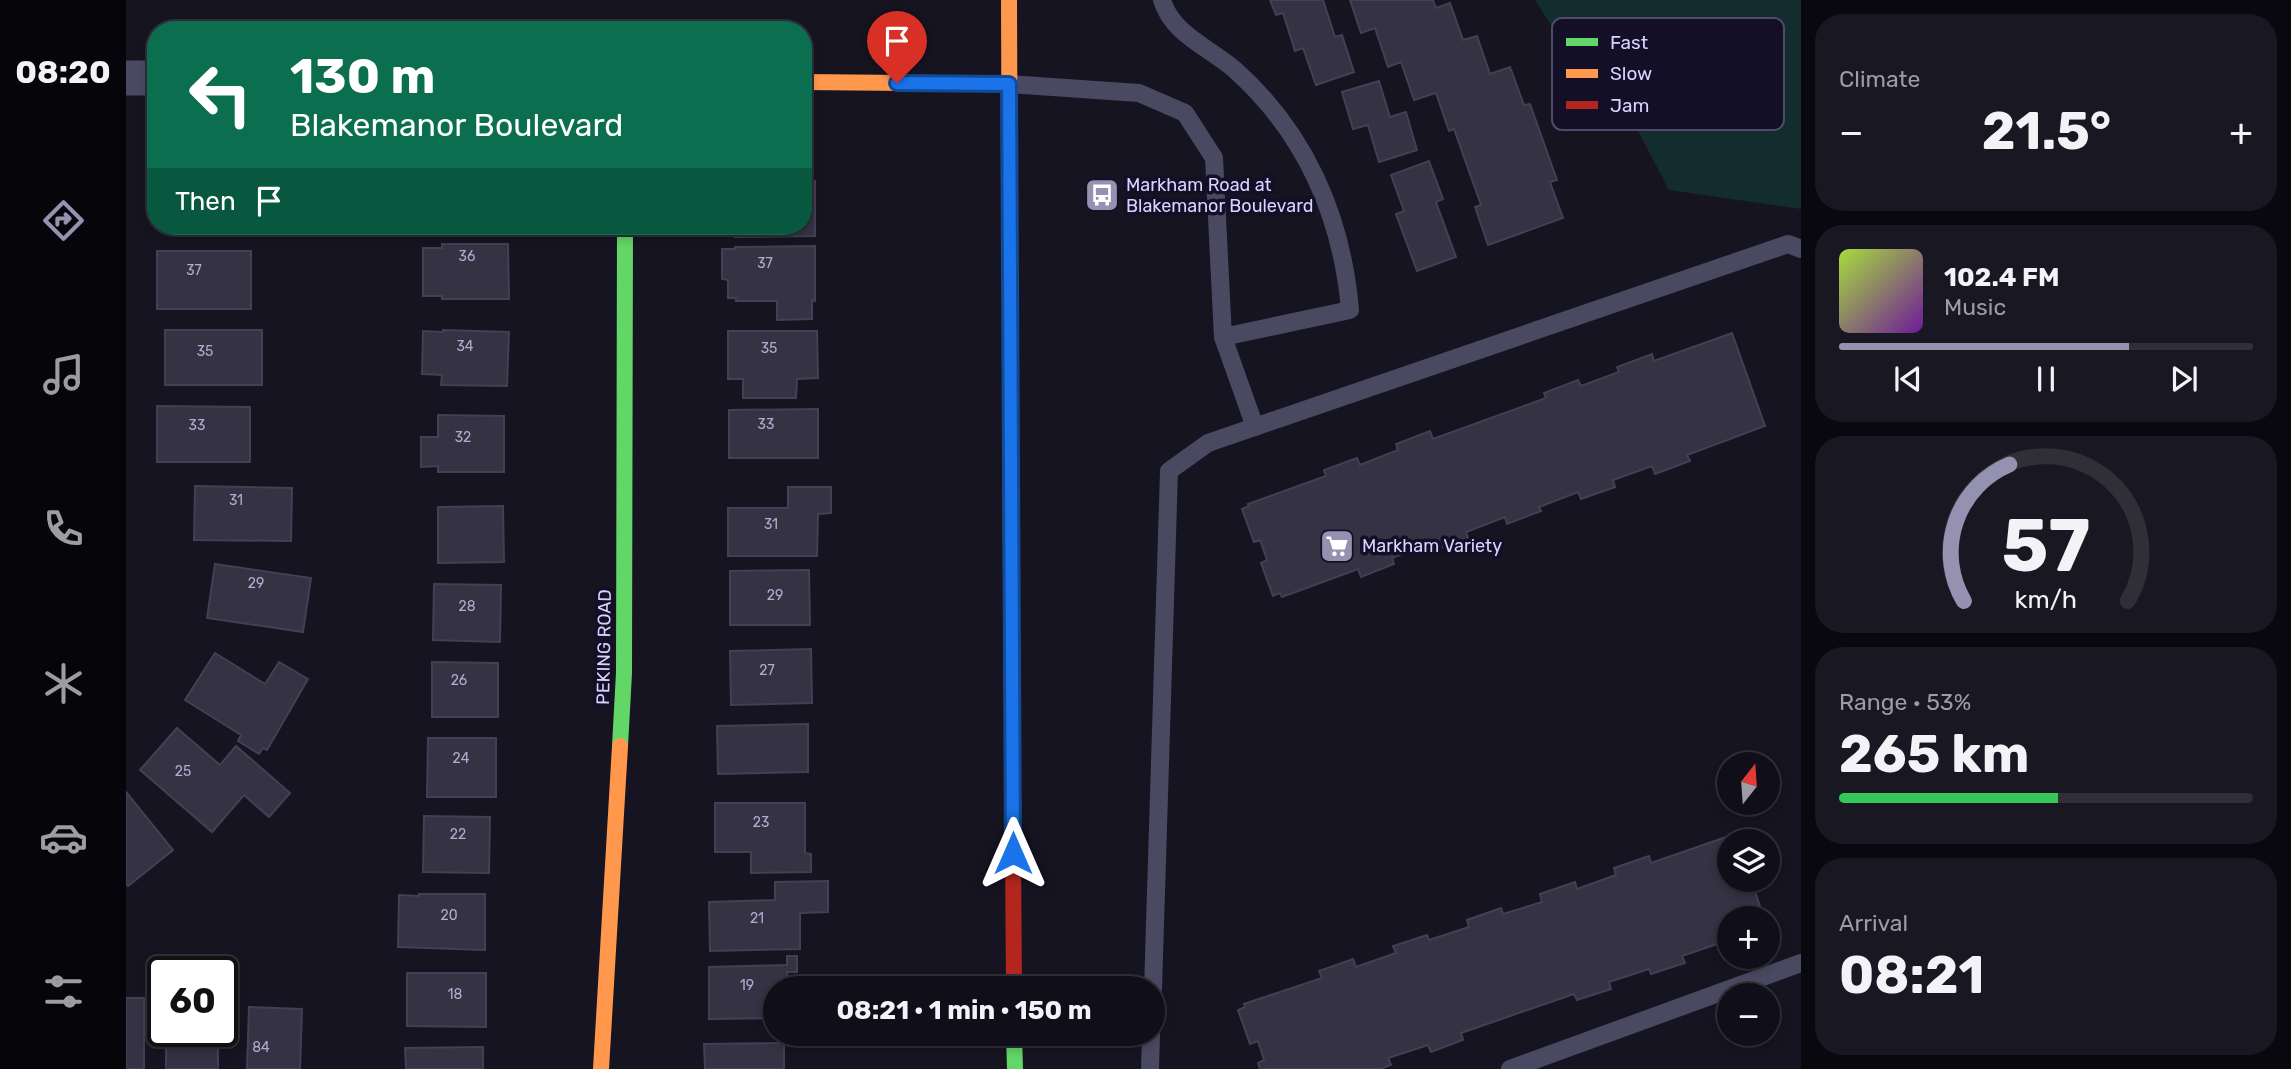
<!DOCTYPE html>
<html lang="en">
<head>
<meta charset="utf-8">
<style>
	:root { --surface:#100f19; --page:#191822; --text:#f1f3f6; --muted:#9c9ca2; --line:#302f38; --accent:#9591b1 }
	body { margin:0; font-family:Rubik,sans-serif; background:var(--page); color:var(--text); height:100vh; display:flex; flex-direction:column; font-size:26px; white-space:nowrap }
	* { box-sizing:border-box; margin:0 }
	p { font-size:23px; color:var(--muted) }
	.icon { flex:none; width:38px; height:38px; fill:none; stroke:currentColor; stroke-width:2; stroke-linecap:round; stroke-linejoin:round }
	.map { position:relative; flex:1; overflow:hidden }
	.panel { display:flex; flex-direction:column; gap:14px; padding:14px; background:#09080e; width:490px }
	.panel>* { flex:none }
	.hud { position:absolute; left:21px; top:21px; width:665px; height:214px; border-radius:28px; box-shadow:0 4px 10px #0003,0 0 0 2px var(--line); background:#0b6e4f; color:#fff; overflow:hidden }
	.needle { width:46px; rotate:17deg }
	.controls { position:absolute; left:1591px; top:752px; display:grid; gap:14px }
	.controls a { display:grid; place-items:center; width:63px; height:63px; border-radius:50%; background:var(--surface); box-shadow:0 4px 10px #0003,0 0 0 2px var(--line); font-size:35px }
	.speed { position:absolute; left:21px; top:956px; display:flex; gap:14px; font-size:35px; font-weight:700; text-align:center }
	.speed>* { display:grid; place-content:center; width:91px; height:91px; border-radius:50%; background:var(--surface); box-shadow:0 4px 10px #0003,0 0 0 2px var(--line); line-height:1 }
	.speed .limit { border:4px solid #111; border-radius:10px; background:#fff; color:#111 }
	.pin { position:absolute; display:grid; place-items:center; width:60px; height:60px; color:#fff; margin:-72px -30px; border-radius:50% 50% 50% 0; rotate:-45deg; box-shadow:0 0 7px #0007 }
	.pin .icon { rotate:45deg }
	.me { position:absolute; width:77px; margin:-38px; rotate:0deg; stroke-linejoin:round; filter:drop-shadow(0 0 5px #0008) }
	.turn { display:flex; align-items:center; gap:24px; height:147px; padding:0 28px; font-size:32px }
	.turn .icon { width:91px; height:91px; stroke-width:2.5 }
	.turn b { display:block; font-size:49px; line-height:60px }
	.then { display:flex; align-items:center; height:66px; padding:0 28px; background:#0003; gap:14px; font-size:26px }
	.big { font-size:52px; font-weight:700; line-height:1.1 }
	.panel .widget { flex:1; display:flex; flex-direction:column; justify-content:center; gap:10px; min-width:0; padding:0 24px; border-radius:28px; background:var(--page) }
	.panel .dial { align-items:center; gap:0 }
	.dial svg { height:182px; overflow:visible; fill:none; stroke:var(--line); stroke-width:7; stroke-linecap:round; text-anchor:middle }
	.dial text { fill:var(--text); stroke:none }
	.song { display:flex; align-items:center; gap:21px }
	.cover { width:84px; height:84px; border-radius:10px; background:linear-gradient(135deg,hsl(80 70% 55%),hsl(280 70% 35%)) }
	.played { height:7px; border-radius:4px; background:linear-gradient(90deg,var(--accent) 70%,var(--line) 70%) }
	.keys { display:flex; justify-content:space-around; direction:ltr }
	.heat { display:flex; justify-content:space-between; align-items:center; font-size:38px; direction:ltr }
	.charge { height:10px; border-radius:5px; background:linear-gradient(90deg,#34c759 53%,var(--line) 0) }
	.trip { position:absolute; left:637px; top:976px; width:402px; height:70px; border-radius:35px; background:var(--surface); box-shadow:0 4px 10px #0003,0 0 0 2px var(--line); font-weight:700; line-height:70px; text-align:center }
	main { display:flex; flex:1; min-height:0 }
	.menu { display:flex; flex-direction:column; width:126px; justify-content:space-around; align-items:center; background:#06060a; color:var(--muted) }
	.menu .icon { width:49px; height:49px }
	.menu .selected { color:var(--accent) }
	.menu b { font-size:32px; color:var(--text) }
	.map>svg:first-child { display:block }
</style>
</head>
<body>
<main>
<nav class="menu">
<b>08:20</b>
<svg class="icon selected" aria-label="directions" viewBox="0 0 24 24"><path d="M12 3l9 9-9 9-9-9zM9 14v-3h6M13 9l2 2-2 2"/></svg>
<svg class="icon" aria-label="music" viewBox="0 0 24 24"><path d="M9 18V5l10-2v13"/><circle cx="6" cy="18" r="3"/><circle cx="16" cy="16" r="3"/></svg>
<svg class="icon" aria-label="phone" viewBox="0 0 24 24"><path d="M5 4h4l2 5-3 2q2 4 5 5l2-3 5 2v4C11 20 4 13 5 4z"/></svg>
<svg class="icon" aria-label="climate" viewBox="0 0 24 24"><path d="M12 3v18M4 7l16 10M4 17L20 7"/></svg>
<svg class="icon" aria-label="car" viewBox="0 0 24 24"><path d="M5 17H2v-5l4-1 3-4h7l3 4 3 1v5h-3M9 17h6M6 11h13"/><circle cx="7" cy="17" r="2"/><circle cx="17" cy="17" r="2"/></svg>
<svg class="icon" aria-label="filters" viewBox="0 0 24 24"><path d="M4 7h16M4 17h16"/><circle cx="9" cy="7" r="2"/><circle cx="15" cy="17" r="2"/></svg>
</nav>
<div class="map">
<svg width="1675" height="1069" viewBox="0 0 1675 1069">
	<rect width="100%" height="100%" fill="#161421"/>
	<polygon fill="#132c2d" points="1409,0 1675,0 1675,209 1543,190 1498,104 1455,73"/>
	<g fill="#343243" stroke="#433f54" stroke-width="2">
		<polygon points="1144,0 1197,0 1209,37 1216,35 1228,72 1190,85 1177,48 1169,51 1157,13 1150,15"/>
		<polygon points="1224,0 1307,0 1310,8 1324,3 1337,40 1351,36 1364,74 1384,67 1398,105 1404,104 1431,180 1424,182 1437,218 1362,245 1349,207 1355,205 1328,129 1323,131 1310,93 1288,100 1275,62 1262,67 1249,28 1235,33"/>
		<polygon points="1253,81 1264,117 1280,112 1291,150 1253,162 1242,125 1227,129 1216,92"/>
		<polygon points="1303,161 1317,199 1310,202 1330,257 1291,271 1270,214 1278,211 1265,175"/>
		<polygon points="677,181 689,181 689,236 609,237 609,226 677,226"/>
		<polygon points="39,226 136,226 136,235 39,234"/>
		<polygon points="305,226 383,226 383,233 305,232"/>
		<polygon points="316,244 382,244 383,299 316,299 316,296 297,296 297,248 316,248"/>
		<polygon points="689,246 689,301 686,300 686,319 651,320 651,301 610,301 610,298 602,298 602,280 596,279 596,249 609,249 609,247"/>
		<rect x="31" y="251" width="94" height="58"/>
		<rect x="39" y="330" width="97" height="55"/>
		<polygon points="317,330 383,332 381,386 315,385 316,375 296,374 297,331 317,332"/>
		<polygon points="602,331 691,331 692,378 671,379 670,398 617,398 617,379 602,379"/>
		<polygon points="1606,333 1639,426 1561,455 1564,461 1529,474 1526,466 1487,480 1489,487 1455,499 1452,492 1413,507 1415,511 1381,524 1379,517 1340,532 1342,538 1309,550 1306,543 1266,558 1268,564 1235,577 1232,569 1156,597 1154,593 1147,596 1135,563 1141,560 1134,540 1128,542 1116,509 1123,506 1122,504 1200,476 1198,470 1231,458 1234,465 1272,450 1270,444 1304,431 1307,439 1420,398 1418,393 1452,380 1455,386 1493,372 1491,367 1526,354 1528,361"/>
		<polygon points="31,406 124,407 124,462 31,462"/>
		<polygon points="692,409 692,458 603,458 603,410"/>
		<polygon points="312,415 378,416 378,472 312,472 312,466 295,467 295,437 312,437"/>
		<polygon points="69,486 166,488 165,541 68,540"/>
		<polygon points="662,487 705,487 705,513 692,514 691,556 602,556 602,508 662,508"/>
		<polygon points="377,506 378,562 312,563 312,507"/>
		<polygon points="89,564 185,578 177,632 81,618"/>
		<polygon points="683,570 684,625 604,625 604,571"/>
		<polygon points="308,584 375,585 374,642 307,640"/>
		<polygon points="685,649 686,703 605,705 604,651"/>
		<polygon points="89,653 139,684 153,662 182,679 141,750 137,748 133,754 112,741 115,735 59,700"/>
		<polygon points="306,662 372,663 372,717 306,717"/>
		<polygon points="682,724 682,772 592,774 591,726"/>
		<polygon points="51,728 94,765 110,746 164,793 143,817 118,795 86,832 14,770"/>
		<polygon points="302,738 370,738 370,797 301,797"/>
		<polygon points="0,792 47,850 2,886 0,883"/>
		<polygon points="589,803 679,803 679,853 685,854 685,872 625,873 625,852 589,852"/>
		<polygon points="298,816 364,817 363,873 297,872"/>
		<polygon points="1603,836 1610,836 1612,842 1603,842 1603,880 1618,880 1621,890 1628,888 1638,919 1603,919 1603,940 1556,956 1559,963 1525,974 1523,969 1483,982 1485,989 1451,1000 1448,994 1335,1033 1337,1040 1305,1052 1302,1045 1262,1058 1265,1065 1254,1069 1134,1069 1132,1063 1138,1060 1132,1041 1124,1044 1112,1010 1119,1007 1118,1004 1196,978 1193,971 1227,959 1230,967 1270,953 1267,946 1301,935 1303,940 1343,927 1341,920 1375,908 1377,914 1416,902 1414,894 1449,882 1451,889 1490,875 1488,868 1523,856 1525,863"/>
		<polygon points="702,881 702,912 674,913 674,949 584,951 583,902 649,900 649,882"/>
		<polygon points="293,894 359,894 359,950 272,947 273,895 293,896"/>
		<polygon points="661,956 671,956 671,972 661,972 662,989 649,989 649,1018 583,1019 583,967 661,965"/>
		<polygon points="281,973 360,973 360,1027 281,1026"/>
		<rect x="0" y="998" width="18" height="71"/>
		<rect x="33" y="1006" width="4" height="15"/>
		<polygon points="123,1007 176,1009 174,1069 121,1069"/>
		<rect x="40" y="1031" width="52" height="38"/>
		<polygon points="658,1043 658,1069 579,1069 578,1044"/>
		<polygon points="357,1047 357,1069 280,1069 279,1048"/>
	</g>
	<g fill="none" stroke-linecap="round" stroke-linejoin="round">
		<g stroke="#4a4962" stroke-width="18">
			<path d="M883 84 1013 93 1059 113 1088 158 1097 337 1224 310C1216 216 1179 132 1108 69 1082 47 1046 34 1036 0"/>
			<polyline points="1097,337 1129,427"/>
			<polyline points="1027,989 1043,471 1082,443 1662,244 1675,249"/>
			<polyline points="1024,1069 1025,1034"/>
			<polyline points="1384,1069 1675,963"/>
		</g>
		<polyline stroke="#4a4962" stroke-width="35" points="0,78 30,78"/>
		<g stroke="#63d668" stroke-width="16">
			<polyline points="494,746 498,673 499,226"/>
			<polyline points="888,1034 889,1069"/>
		</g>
		<g stroke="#ff974d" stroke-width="16">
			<polyline points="883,0 885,577"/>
			<polyline points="677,82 883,84"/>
			<polyline points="475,1069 494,746"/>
		</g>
		<polyline stroke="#b3261e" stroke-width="16" points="885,577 888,989"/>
	</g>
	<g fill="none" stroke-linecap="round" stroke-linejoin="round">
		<g stroke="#114b97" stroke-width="18">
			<polyline id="route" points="771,83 883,84 887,853"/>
		</g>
		<use href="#route" stroke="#1a73e8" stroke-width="12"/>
	</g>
	<defs>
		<g id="bus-square" transform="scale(1.75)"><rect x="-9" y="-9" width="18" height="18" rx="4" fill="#9591b1" stroke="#130f26"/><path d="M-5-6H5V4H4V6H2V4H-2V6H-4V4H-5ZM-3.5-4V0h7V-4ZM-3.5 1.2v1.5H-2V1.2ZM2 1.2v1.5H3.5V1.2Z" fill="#fff"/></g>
		<g id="supermarket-square" transform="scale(1.75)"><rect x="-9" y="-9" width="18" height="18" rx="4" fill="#9591b1" stroke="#130f26"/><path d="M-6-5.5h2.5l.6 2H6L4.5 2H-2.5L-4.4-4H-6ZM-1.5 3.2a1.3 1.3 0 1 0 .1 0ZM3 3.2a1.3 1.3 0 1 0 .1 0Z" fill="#fff"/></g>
	</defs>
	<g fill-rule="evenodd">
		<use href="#bus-square" x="976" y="195"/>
		<use href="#supermarket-square" x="1211" y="546"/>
	</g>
	<g text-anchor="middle" stroke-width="7" stroke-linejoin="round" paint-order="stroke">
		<g font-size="14" fill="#b0acd0">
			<text x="341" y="261">36</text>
			<text x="639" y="268">37</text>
			<text x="68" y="275">37</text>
			<text x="339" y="351">34</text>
			<text x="643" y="353">35</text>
			<text x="79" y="356">35</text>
			<text x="640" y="429">33</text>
			<text x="71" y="430">33</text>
			<text x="337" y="442">32</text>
			<text x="110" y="505">31</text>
			<text x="645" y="529">31</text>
			<text x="130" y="588">29</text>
			<text x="649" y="600">29</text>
			<text x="341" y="611">28</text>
			<text x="641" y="675">27</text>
			<text x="333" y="685">26</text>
			<text x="335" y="763">24</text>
			<text x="57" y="776">25</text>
			<text x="635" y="827">23</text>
			<text x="332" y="839">22</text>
			<text x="323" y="920">20</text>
			<text x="631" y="923">21</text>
			<text x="621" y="990">19</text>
			<text x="329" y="999">18</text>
			<text x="135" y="1052">84</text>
		</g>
		<g font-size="18" fill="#d9d4ff" stroke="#130f26" text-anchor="start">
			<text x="1000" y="191">Markham Road at<tspan x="1000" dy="21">Blakemanor Boulevard</tspan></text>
			<text x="1236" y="552">Markham Variety</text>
		</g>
		<g font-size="18" fill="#d9d4ff" stroke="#130f26">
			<text transform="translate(478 647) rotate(-89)" y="6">PEKING ROAD</text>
		</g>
	</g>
	<rect x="1426" y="18" width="232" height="112" rx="10" fill="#130f26" stroke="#4e4a67" stroke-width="2"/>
	<rect x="1440" y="38" width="32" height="8" fill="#63d668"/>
	<rect x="1440" y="69" width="32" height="9" fill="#ff974d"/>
	<rect x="1440" y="101" width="32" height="8" fill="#b3261e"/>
	<g font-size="19" fill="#d9d4ff">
		<text x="1484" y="49">Fast</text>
		<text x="1484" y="80">Slow</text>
		<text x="1484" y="112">Jam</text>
	</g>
</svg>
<div class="controls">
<a><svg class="needle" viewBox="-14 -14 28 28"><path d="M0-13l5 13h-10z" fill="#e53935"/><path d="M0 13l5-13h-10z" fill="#9c9ca2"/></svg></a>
<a><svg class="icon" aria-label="layers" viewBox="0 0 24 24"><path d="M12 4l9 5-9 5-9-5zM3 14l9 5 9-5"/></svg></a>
<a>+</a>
<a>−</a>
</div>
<div class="speed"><div class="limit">60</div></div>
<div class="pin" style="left:771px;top:83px;background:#d93025"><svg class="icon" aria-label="arrive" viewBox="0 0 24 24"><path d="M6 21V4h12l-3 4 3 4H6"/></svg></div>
<svg class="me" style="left:887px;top:853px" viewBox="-20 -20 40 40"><path d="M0-17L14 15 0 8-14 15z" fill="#1a73e8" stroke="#fff" stroke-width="4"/></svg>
<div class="trip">08:21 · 1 min · 150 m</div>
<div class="hud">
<div class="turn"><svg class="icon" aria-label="left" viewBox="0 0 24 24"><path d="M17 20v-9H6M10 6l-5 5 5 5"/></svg><div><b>130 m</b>Blakemanor Boulevard</div></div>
<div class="then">Then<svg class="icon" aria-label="arrive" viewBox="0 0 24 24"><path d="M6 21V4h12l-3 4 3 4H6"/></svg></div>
</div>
</div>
<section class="panel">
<div class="widget"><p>Climate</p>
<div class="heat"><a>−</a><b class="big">21.5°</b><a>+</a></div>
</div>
<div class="widget">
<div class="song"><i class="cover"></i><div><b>102.4 FM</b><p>Music</p></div></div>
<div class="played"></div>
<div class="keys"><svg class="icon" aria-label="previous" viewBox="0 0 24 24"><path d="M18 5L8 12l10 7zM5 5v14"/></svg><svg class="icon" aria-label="pause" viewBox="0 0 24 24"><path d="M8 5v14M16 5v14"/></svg><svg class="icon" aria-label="next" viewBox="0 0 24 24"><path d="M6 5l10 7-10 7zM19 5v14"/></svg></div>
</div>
<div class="widget dial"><svg viewBox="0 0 100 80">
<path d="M14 69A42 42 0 1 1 86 69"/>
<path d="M14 69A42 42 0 0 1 34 9" stroke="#9591b1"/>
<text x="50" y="56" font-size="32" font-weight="700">57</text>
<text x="50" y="72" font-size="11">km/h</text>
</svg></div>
<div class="widget"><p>Range · 53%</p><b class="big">265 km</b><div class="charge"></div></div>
<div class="widget"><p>Arrival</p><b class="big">08:21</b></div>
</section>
</main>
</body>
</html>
